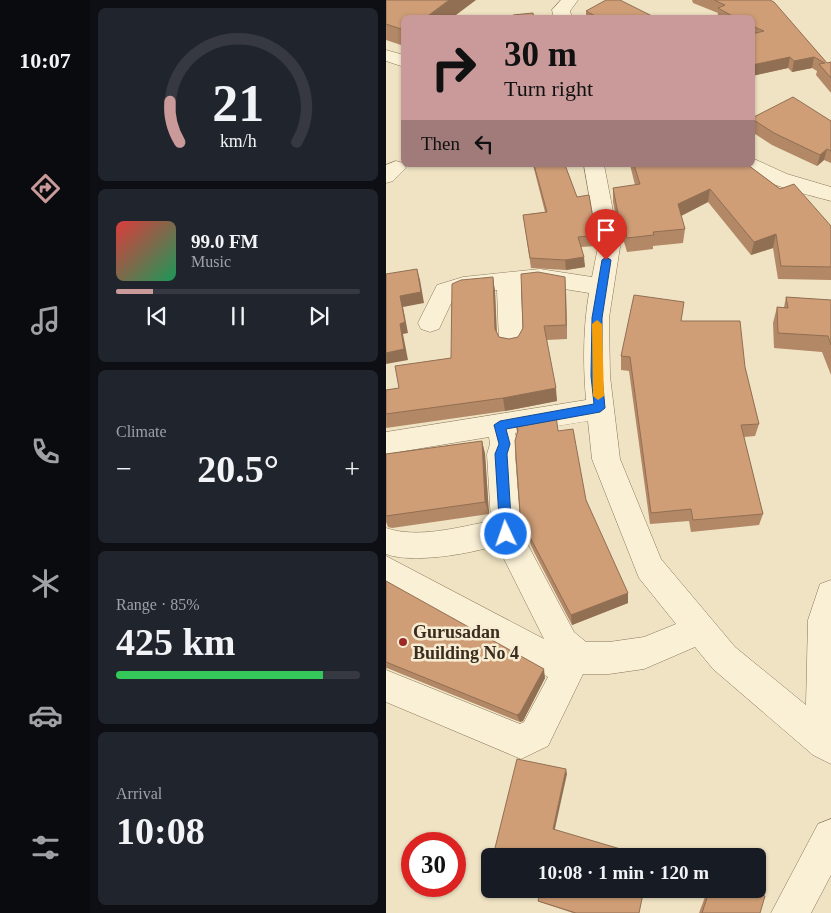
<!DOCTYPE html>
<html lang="en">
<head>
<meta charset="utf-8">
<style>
	:root { --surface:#171b24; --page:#20242c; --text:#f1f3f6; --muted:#9ea1a6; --line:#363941; --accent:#ca9999 }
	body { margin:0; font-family:Georgia,serif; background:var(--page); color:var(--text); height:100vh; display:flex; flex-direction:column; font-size:19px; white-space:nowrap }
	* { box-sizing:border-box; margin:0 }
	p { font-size:16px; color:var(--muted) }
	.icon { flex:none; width:28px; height:28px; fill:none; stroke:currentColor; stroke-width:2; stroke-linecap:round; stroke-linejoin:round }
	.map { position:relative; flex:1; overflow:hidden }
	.drawer { display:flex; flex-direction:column; gap:8px; padding:8px; background:#0d0f14; width:296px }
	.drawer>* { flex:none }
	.guide { position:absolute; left:15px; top:15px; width:354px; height:152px; border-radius:8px; box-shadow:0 1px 4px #0004; background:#ca9999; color:#111; overflow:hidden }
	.speed { position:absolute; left:15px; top:832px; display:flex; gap:10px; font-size:25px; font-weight:700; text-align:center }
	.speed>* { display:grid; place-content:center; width:65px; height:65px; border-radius:50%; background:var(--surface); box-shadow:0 1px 4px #0004; line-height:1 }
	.speed .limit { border:8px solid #d22; background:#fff; color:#111 }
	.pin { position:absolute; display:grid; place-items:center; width:42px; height:42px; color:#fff; margin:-51px -21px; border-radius:50% 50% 50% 0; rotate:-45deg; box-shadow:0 0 5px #0007 }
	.pin .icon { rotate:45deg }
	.me { position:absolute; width:55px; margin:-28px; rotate:357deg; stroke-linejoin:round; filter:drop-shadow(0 0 4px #0008) }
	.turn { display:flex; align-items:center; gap:18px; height:105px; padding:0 20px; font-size:22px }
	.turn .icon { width:65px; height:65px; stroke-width:2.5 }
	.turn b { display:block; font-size:35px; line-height:42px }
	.then { display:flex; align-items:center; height:48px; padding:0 20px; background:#0003; gap:10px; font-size:19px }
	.big { font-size:38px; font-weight:600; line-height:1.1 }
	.drawer .widget { flex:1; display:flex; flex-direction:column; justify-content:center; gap:8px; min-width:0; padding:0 18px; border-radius:8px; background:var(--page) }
	.drawer .dial { align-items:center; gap:0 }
	.dial svg { height:130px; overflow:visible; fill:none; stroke:var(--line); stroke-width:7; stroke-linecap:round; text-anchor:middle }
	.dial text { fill:var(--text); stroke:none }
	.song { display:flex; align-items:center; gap:15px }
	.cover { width:60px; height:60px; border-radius:8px; background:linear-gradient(135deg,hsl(0 70% 55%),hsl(150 70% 35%)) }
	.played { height:5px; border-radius:2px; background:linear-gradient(90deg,var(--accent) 15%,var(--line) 15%) }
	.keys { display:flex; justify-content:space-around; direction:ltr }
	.heat { display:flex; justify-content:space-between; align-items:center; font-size:28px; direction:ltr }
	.charge { height:8px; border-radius:4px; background:linear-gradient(90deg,#34c759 85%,var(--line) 0) }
	.trip { position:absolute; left:95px; top:848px; width:285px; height:50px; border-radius:8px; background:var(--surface); box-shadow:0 1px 4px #0004; font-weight:600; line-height:50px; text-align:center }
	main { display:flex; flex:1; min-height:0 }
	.dock { display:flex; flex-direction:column; width:90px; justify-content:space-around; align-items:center; background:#090b0e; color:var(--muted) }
	.dock .icon { width:35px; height:35px }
	.dock .current { color:var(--accent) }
	.dock b { font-size:22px; color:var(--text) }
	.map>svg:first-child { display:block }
</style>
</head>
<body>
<main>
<nav class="dock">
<b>10:07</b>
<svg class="icon current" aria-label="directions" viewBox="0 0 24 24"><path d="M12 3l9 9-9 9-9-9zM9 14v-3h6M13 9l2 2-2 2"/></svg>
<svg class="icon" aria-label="music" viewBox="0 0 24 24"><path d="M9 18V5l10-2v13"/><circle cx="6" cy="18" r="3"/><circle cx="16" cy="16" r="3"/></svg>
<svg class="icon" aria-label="phone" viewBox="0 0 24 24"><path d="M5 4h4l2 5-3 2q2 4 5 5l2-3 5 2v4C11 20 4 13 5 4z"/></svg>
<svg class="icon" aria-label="climate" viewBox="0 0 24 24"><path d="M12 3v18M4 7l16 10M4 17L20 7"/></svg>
<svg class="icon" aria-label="car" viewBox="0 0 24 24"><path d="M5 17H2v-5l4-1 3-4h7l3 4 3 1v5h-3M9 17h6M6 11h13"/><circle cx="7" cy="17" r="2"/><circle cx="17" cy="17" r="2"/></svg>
<svg class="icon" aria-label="filters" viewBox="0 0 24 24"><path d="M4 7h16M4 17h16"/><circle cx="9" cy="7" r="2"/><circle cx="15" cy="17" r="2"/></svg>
</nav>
<section class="drawer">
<div class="widget dial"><svg viewBox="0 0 100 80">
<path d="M14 69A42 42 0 1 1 86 69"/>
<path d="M14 69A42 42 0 0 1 8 44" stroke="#ca9999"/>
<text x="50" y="56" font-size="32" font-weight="700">21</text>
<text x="50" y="72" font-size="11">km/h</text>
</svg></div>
<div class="widget">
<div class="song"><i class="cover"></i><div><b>99.0 FM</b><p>Music</p></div></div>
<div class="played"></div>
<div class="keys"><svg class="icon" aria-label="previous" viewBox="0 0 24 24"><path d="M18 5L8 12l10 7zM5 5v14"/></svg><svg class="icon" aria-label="pause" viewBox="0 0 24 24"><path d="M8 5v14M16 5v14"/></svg><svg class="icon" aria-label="next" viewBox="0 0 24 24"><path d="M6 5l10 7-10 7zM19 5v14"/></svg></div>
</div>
<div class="widget"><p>Climate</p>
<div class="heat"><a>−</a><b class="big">20.5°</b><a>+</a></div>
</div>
<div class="widget"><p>Range · 85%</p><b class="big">425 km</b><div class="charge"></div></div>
<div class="widget"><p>Arrival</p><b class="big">10:08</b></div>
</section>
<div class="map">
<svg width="445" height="913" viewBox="0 0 445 913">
	<rect width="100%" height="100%" fill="#efe3c3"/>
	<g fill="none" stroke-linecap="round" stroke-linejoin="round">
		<g stroke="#8a7559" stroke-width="1">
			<g id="minor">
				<polygon points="175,0 192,0 184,11 186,18 168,18 166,10"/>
				<polygon points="0,50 18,55 18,67 0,61"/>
				<path d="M366 158 401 174 445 187V201C424 195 368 183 356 165H366Z"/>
				<polygon points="10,161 17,163 20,168 7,181 0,183 0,165"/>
				<path d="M198 165H218L234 247 223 318 224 376 234 459 275 559 349 647 420 705 422 620 434 584 445 580V764L427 755 327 669 309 647 258 669 223 674H197L162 746 135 759 0 702V670L134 724 138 722 162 677 0 586V556L158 639 111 545C85 554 25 564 0 554V528C32 539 73 527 105 521L101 454 104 444 103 437 0 454V432L200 400C197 364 197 328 203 293L154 285 135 287 137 342 134 349 125 351 116 349 113 342 111 290 78 293 68 297 53 329 44 332 35 329 32 323 51 285 77 277 154 269 206 277 212 247ZM202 421 206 459 249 568 253 578 290 624 258 637 223 642H200L188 632 135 532 129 454 132 444 129 433Z"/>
				<polygon points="445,819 445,875 425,913 385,913 432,824"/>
			</g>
		</g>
		<use href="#minor" fill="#faf0d6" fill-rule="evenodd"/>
	</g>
	<g fill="#b28866">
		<polygon points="0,0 18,18 18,46 0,40"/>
		<polygon points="306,0 384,0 441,63 445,62 445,93 430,75 431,71 426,68 406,72 402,68 366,76 366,18 331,18 332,13 307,3"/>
		<polygon points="200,11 270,18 200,18"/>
		<polygon points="366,118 445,121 445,163 438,160 431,166 386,145 366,132"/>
		<polygon points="147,165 179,165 191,197 210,235 210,246 195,247 199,267 180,270 145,268 137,215 159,212"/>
		<polygon points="244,165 362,165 445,226 445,280 392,279 387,248 365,255 322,202 295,216 299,229 297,243 267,246 267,249 241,252 238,242 235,243 227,202 227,188 249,185"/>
		<polygon points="107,277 109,292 111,333 113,337 123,339 132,337 180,291 181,339 160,340 171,401 119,411 0,428 0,390 13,388 65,358"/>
		<polygon points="400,297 445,300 445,375 436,352 388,348 387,323 391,307 398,307"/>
		<polygon points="296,321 359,367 373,424 369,436 358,437 377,514 373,525 305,532 303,521 264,524 243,371 235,370 235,356"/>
		<polygon points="129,421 172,431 242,603 186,625 148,552 136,524 134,512 131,432"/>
		<polygon points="96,441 99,454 103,514 6,528 2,527 0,522 0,454"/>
		<polygon points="0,581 159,678 137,721 134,722 1,668 0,669"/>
		<polygon points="322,889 364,889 374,913 313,913"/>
		<polygon points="152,901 253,913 187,913 154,902"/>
	</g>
	<g fill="#916f53">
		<polygon points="63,0 90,0 66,18 39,18"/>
		<polygon points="404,57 402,68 366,76 366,65"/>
		<polygon points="428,57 426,68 406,72 408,61"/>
		<polygon points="441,149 438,160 431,166 434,155"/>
		<polygon points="324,189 322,202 291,218 292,204"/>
		<polygon points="390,234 387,248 365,255 368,242"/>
		<polygon points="198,257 199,267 180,270 179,260"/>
		<polygon points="31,269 34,280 38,303 17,307 22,333 17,334 22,360 0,364 0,353 14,324 14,296"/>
		<polygon points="107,277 109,292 111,343 109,329"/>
		<polygon points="179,277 180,291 181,339 180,325"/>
		<polygon points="170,388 171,401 119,411 117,398"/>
		<polygon points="96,441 99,454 103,514 99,502"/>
		<polygon points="242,593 242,603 186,625 185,615"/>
		<polygon points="158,669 159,678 137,721 134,722 131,715"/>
		<polygon points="180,769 181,774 168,833 167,829"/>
	</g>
	<g fill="#cf9e77" stroke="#916f53">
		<polygon points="0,0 63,0 39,18 18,18 18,30 0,24"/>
		<polygon points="220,0 234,0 270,18 213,18 200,11"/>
		<polygon points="328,0 384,0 388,2 441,63 445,62 445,78 433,64 439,63 428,57 408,61 404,57 366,65 366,34 378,31 366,26 366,18 350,18 332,8 339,5"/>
		<polygon points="147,13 148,18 128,18 127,15"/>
		<polygon points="407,97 445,121 445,151 441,149 434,155 388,133 366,119 366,118"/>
		<polygon points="148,165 179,165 191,197 203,195 210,235 192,237 198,257 179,260 144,258 137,215 161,212"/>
		<polygon points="248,165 362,165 394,189 408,184 445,226 445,267 395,266 390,234 368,242 324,189 292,204 299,229 267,232 268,235 241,238 239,229 235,229 227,188 254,184"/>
		<polygon points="31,269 35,292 14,296 19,322 14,324 18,349 0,353 0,274"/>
		<polygon points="152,272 179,277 180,325 158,326 170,388 117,398 0,414 0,390 13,388 9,366 65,358 66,284 75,280 107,277 109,329 113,337 123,339 132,337 137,328 135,274"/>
		<polygon points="248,295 298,302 295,321 354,321 359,367 373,424 355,425 377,514 307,520 305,509 265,513 244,357 235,356"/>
		<polygon points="400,297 445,300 445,345 442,336 392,333 391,307 402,308"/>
		<polygon points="170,415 172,431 187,429 200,500 242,593 185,615 146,541 134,512 129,441 132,430 129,421"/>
		<polygon points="96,441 99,502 0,516 0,454"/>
		<polygon points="0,581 158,669 134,713 131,715 0,662"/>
		<polygon points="131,759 180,769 167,829 258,856 107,856"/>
		<polygon points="155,889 258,889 253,913 190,913 152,901"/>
		<polygon points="324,889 364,889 379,896 374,913 316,913"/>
	</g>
	<polygon fill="#1a73e8" stroke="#114b97" points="220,257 225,260 216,318 216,376 219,408 214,412 120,429 124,444 121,454 126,534 124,537 120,539 115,537 114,534 109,454 113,444 108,425 114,421 208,404 205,376 206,318 216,260"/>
	<polygon fill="#f59e0b" points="211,320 216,324 218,396 212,400 207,396 206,324"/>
	<circle fill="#9b2a27" stroke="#f7edd3" stroke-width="2" cx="17" cy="642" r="5"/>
	<g text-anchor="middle" stroke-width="5" stroke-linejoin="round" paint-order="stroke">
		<g font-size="18" font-weight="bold" fill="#3a2c1e" stroke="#f7edd3" text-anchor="start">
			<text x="27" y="638">Gurusadan<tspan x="27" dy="21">Building No 4</tspan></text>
		</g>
	</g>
</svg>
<div class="speed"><div class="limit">30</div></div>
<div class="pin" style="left:220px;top:260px;background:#d93025"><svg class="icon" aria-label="arrive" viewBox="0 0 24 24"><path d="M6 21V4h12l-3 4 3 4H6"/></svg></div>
<svg class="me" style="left:120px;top:534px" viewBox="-20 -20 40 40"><circle r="17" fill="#1a73e8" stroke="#fff" stroke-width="3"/><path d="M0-11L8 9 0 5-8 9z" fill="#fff"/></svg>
<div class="trip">10:08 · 1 min · 120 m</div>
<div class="guide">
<div class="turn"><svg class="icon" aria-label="right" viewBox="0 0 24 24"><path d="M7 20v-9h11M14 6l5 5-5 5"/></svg><div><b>30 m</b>Turn right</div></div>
<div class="then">Then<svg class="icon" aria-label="left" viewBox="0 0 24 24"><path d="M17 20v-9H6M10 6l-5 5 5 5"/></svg></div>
</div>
</div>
</main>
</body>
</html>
